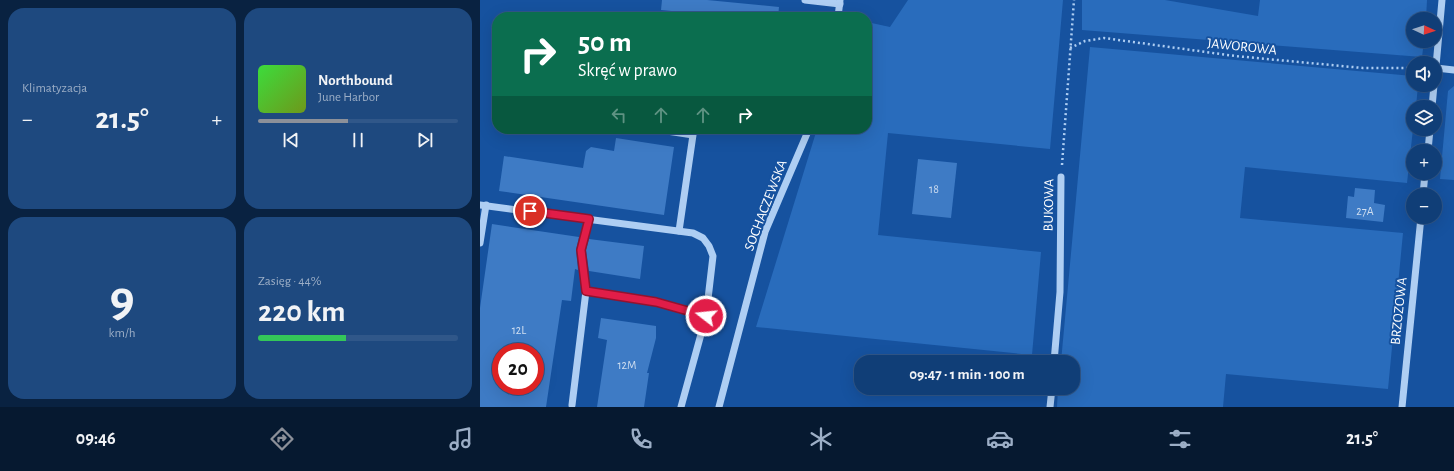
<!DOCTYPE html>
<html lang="pl">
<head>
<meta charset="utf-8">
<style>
	:root { --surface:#103e77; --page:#1e497f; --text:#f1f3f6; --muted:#9caec6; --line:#305789; --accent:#8c9099 }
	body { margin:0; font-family:"Alegreya Sans",sans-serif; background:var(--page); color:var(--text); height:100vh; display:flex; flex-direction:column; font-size:15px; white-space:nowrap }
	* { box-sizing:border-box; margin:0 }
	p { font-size:13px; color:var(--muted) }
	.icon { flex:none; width:22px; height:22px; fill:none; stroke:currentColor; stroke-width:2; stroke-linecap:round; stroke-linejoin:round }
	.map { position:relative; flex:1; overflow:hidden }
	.side { display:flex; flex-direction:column; gap:8px; padding:8px; background:#092241; width:480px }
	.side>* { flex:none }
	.banner { position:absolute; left:12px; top:12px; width:380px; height:122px; border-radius:16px; box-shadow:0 4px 16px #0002,0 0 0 1px var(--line); background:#0b6e4f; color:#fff; overflow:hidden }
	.needle { width:26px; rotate:93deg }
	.controls { position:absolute; left:926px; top:12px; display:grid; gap:8px }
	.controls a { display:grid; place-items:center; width:36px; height:36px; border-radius:50%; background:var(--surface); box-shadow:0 4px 16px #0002,0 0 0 1px var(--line); font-size:20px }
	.speed { position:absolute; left:12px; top:343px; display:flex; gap:8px; font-size:20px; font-weight:700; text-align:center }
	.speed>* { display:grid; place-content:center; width:52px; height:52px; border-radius:50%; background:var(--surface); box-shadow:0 4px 16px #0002,0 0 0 1px var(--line); line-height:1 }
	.speed .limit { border:6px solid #d22; background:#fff; color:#111 }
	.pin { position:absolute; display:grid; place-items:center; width:34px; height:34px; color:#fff; margin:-17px; border:2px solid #fff; border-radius:50%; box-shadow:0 1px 4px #0007 }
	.me { position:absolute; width:44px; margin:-22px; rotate:286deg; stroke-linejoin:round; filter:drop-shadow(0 0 3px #0008) }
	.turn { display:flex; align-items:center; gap:14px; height:84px; padding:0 20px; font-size:18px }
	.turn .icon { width:52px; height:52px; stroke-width:2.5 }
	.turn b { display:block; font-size:28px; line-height:34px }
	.lanes { display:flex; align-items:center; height:38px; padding:0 20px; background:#0003; justify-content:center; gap:20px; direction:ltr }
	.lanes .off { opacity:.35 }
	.big { font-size:30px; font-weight:700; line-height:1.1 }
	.side .widget { flex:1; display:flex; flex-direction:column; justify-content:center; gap:6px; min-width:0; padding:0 14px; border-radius:16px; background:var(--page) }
	.side .dial { align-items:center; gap:0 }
	.dial b { font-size:52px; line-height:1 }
	.song { display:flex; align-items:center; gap:12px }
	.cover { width:48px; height:48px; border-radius:6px; background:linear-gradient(135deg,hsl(120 70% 55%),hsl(80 70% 35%)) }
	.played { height:4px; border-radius:2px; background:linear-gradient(90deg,var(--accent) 45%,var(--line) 45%) }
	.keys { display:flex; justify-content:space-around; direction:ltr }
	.heat { display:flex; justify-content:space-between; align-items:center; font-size:22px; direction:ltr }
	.charge { height:6px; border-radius:3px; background:linear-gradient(90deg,#34c759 44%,var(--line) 0) }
	.side .tiles { flex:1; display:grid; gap:8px; grid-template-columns:repeat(2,1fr) }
	.trip { position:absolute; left:374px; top:355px; width:226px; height:40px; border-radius:16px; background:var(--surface); box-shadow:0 4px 16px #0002,0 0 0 1px var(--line); font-weight:700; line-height:40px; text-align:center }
	.tab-bar { display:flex; height:64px; justify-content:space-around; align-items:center; background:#061930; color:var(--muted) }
	.tab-bar .icon { width:28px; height:28px }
	.tab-bar .selected { color:var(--accent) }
	.tab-bar b { font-size:18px; color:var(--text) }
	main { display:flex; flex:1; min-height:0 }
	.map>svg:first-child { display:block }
</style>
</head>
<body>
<main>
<section class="side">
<div class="tiles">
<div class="widget"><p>Klimatyzacja</p>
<div class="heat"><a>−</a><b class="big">21.5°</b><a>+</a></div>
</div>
<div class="widget">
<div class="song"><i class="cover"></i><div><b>Northbound</b><p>June Harbor</p></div></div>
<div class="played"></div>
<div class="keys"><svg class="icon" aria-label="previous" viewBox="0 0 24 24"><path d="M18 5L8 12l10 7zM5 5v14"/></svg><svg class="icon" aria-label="pause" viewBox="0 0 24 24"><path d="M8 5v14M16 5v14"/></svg><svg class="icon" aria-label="next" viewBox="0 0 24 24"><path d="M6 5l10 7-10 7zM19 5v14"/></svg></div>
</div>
<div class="widget dial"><b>9</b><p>km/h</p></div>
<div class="widget"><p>Zasięg · 44%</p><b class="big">220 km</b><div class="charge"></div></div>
</div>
</section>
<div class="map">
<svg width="974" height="407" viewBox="0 0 974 407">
	<rect width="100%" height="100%" fill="#16529f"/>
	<g fill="#296cbc">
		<polygon points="428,0 583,0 570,149 408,133 398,235 561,252 552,355 276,327 337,129 387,129 387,22 410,27"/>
		<polygon points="602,0 685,0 778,16 780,0 947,0 946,19 933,19 933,41 944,41 942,57 602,30"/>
		<polygon points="610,47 933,76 933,85 938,85 936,107 933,107 933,129 927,183 765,167 760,218 923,233 908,389 746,374 743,407 577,407 578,388 593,388 593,362 581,362"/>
		<polygon points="974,86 974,180 960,179 968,91"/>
	</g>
	<g fill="#3e7bc5" fill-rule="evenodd">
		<polygon points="182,0 227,0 299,7 298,17 253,17 181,10"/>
		<polygon points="136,138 194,147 184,215 19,191 24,156 103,168 106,151 111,147 134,151"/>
		<polygon points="438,159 477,163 471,218 432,214"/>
		<polygon points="875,188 895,190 894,203 905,205 903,222 866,218 868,196 874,197"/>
		<path d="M12 224 99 237 96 250 98 270 95 269 91 301 82 300 66 407H0V308ZM21 352H55V386H21Z"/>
		<polygon points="109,239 164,246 160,279 109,271 106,250"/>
		<polygon points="121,318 176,326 176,338 167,373 169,373 164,407 117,407 127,340 118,338"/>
	</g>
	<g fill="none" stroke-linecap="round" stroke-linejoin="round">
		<g stroke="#aecef3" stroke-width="2.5" stroke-dasharray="2 3" stroke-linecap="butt">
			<polyline points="590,48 605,41 624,38 755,56 883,68 933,68"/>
			<polyline points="582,165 594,0"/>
		</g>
		<g stroke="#aecef3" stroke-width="7">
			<polyline points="325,0 360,4"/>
			<polyline points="358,17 360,0"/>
			<polyline points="956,68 974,70"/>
			<polyline points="955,77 962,0"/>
			<polyline points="952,107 954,85"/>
			<polyline points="174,129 213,135 199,231"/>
			<polyline points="948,151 950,129"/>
			<polyline points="943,195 945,173"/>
			<polyline points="0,205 213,233 223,238 229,246 233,256 226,316 201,407"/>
			<polyline points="0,243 6,205"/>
			<polyline points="106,291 101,250 109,219"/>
			<polyline points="574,362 580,292 581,177"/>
			<polyline points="92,405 106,291 176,302 226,316"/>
			<polyline points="239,407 285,232 329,129"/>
			<polyline points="570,407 572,388"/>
			<polyline points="922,407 941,217"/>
		</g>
	</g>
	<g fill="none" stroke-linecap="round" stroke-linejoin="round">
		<g stroke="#92132f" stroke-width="10">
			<polyline id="route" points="50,211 109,219 101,250 106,291 176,302 226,316"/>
		</g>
		<use href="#route" stroke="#e11d48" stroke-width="7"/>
	</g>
	<g text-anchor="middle" stroke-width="4" stroke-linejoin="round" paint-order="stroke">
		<g font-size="12" fill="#cfdef0">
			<text x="454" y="193">18</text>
			<text x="885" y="215">27A</text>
			<text x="39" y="334">12L</text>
			<text x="147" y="369">12M</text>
		</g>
		<g font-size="14" fill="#fff" stroke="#16529f">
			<text transform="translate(762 46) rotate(6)" y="5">JAWOROWA</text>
			<text transform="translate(285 205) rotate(-69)" y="5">SOCHACZEWSKA</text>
			<text transform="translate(568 205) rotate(-89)" y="5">BUKOWA</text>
			<text transform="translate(918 311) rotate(-84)" y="5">BRZOZOWA</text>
		</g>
	</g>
</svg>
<div class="controls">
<a><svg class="needle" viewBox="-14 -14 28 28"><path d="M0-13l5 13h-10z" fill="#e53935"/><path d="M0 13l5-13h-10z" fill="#9caec6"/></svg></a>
<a><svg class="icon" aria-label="sound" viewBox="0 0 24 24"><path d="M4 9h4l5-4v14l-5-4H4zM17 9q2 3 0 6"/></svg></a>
<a><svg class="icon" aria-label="layers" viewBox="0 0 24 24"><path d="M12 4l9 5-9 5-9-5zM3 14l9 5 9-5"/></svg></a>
<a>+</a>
<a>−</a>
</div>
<div class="speed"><div class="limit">20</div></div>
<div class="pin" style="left:50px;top:211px;background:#d93025"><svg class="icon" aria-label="arrive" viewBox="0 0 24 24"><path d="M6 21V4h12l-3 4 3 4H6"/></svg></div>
<svg class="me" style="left:226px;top:316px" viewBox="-20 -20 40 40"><circle r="17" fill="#e11d48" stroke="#fff" stroke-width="3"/><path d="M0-11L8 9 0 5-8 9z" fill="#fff"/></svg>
<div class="trip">09:47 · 1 min · 100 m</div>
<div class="banner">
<div class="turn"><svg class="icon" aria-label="right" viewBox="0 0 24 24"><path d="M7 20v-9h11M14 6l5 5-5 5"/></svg><div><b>50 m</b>Skręć w prawo</div></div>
<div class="lanes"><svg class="icon off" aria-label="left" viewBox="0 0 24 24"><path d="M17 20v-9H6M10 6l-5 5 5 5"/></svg><svg class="icon off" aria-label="ahead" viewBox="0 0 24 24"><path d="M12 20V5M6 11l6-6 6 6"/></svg><svg class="icon off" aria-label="ahead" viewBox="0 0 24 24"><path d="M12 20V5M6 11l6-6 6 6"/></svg><svg class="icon" aria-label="right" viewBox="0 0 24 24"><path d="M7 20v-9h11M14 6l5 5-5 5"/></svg></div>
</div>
</div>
</main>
<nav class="tab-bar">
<b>09:46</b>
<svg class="icon selected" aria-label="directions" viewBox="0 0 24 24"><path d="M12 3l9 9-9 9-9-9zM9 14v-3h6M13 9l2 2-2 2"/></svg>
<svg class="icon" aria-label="music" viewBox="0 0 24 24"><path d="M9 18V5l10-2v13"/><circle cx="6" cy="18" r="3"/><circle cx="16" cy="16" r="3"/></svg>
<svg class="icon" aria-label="phone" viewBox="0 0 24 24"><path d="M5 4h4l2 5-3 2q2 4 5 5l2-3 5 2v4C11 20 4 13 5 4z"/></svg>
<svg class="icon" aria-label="climate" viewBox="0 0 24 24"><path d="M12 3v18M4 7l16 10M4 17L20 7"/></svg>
<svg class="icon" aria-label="car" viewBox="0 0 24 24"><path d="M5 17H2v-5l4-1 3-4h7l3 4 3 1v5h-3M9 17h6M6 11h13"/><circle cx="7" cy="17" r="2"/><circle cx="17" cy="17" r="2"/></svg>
<svg class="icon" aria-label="filters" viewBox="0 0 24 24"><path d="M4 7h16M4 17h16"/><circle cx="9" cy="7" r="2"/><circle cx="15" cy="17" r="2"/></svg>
<b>21.5°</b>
</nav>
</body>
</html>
